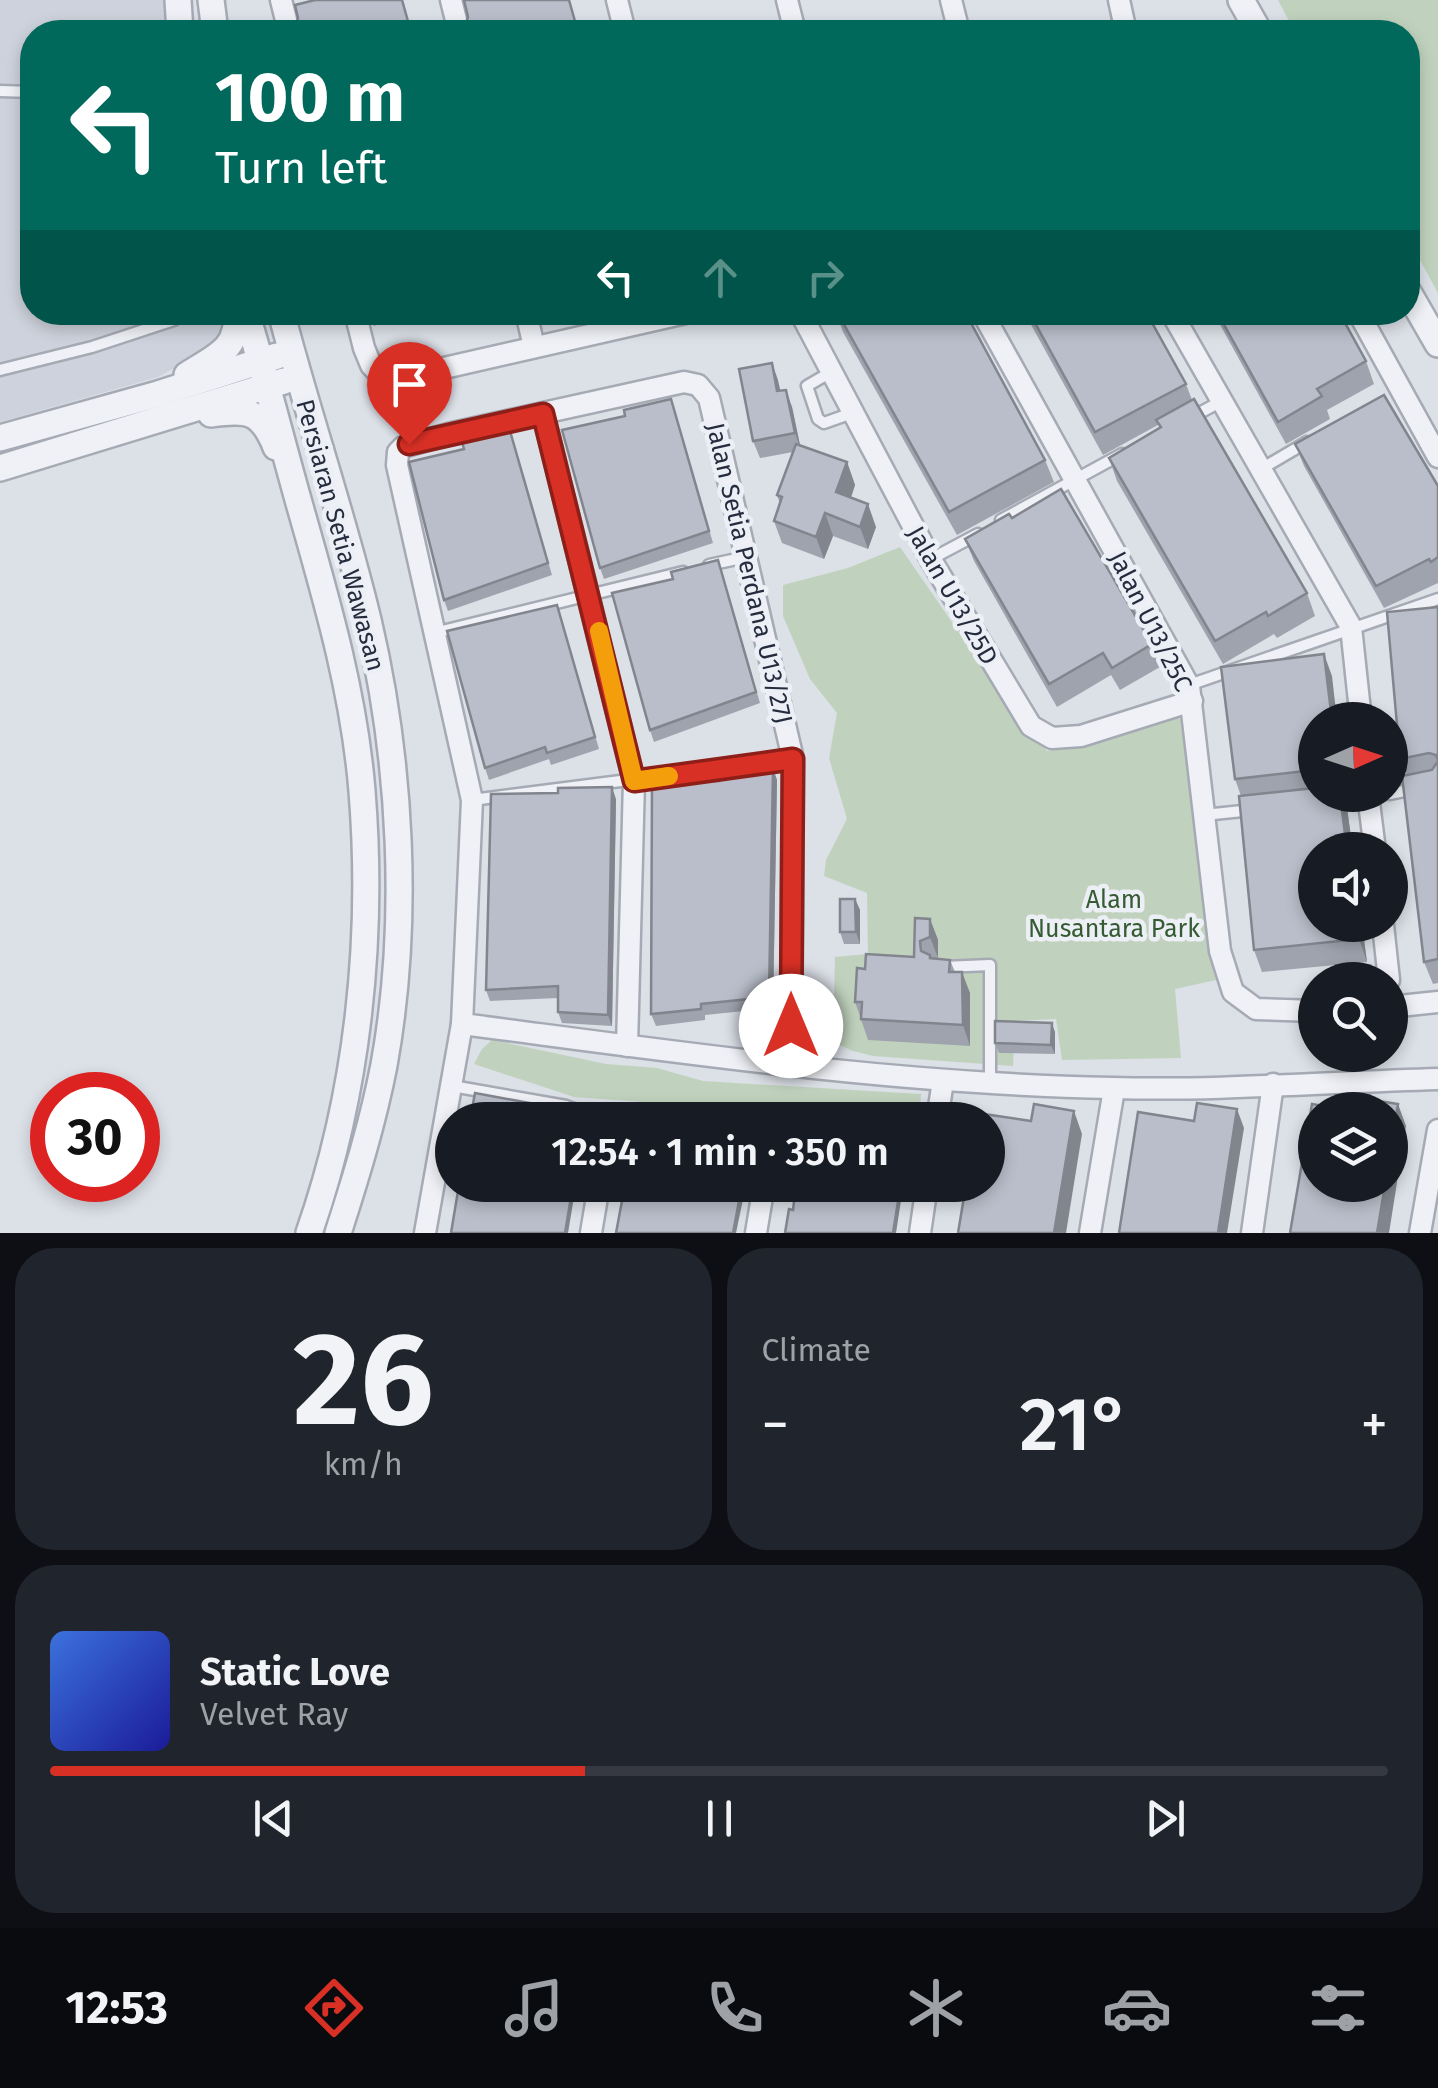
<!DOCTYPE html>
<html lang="en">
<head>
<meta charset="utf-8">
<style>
	:root { --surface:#171b24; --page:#20242c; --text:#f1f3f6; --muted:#9ea1a6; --line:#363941; --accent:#d93025 }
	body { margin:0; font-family:"Fira Sans",sans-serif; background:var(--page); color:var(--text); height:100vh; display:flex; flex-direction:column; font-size:38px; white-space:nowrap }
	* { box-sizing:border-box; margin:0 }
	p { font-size:32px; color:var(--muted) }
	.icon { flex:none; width:55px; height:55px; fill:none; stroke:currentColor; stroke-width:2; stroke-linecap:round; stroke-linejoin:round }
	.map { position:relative; height:1233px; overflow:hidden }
	.panel { display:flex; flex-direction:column; gap:15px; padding:15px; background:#0d0f14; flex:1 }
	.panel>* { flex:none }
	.top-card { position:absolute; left:20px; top:20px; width:1400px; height:305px; border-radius:40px; box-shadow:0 5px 15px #0003; background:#00695c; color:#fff; overflow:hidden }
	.needle { width:65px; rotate:87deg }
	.buttons { position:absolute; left:1298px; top:702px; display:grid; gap:20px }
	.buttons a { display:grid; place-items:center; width:110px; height:110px; border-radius:50%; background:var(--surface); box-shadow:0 5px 15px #0003; font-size:50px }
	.speed { position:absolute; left:30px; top:1072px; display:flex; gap:20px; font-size:50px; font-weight:700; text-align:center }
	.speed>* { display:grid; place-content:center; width:130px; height:130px; border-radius:50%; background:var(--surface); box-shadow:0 5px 15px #0003; line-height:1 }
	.speed .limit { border:15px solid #d22; background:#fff; color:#111 }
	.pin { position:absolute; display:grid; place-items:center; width:85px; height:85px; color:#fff; margin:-102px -42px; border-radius:50% 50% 50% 0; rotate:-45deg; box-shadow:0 0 10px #0007 }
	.pin .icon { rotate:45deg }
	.me { position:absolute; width:110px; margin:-55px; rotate:0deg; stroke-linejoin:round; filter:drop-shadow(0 0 8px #0008) }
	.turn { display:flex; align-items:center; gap:35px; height:210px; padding:0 30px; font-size:45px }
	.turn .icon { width:130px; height:130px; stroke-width:2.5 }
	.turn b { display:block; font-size:70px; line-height:85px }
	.lanes { display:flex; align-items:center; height:95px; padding:0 30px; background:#0003; justify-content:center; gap:50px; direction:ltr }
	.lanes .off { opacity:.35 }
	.big { font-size:75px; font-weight:600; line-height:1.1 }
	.panel .tile { flex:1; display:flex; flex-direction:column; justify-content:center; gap:15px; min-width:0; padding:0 35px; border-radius:40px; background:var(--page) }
	.panel .dial { align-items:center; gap:0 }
	.dial b { font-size:130px; line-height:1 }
	.song { display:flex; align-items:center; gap:30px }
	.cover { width:120px; height:120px; border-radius:15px; background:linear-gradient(135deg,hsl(220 70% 55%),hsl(240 70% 35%)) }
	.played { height:10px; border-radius:5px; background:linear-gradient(90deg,var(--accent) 40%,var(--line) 40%) }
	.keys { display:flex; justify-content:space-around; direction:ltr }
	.heat { display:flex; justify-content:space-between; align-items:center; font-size:55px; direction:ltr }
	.panel .tiles { flex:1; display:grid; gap:15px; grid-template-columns:1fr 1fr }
	.tile:last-child { grid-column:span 2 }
	.trip { position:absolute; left:435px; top:1102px; width:570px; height:100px; border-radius:50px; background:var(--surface); box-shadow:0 5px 15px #0003; font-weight:600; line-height:100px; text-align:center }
	.tabs { display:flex; height:160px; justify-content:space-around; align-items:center; background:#090b0e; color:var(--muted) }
	.tabs .icon { width:70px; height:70px }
	.tabs .active { color:var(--accent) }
	.tabs b { font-size:45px; color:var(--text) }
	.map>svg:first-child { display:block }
</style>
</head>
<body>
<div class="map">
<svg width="1438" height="1233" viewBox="0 0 1438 1233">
	<rect width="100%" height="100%" fill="#dce0e7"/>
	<polygon fill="#ced2dc" points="0,0 166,0 169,32 32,32 32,312 228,313 223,341 158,377 0,422"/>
	<g fill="#c0d2bd">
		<polygon points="1278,0 1438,0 1438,293 1408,238 1408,32 1295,32"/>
		<polygon points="900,547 1008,703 1047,751 1076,745 1165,710 1188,724 1216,980 1175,989 1181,1058 1062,1060 1056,1019 1015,1021 1013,1066 873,1056 853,1051 833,1042 835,957 868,954 867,893 824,876 826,860 847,819 829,758 837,713 810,679 783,616 783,585 848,568"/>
		<polygon points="492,1040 606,1064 657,1068 703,1081 921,1094 919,1120 729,1120 684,1105 574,1097 474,1064 482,1049"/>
	</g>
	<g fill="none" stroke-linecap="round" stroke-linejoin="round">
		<g stroke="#a5aab4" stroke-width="15">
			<g id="service">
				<polyline points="0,91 32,92"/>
				<polyline points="0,370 92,347 174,320"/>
				<polyline points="831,372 807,386 818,419 824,423 852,413"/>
				<polyline points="1190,418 1220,402"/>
				<polyline points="1261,469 1307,442"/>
				<polyline points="1001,520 1122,454"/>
				<polyline points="931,559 978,534"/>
				<polyline points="709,565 746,557"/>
				<polyline points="434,633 683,572"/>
				<polyline points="1189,685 1438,599"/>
				<polyline points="1390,794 1438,784"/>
				<polyline points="472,800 792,759"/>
				<polyline points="1333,801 1383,795"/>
				<polyline points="1204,815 1252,810"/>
				<polyline points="943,967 990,965 990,1082"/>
				<polyline points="452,1086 566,1106 606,1120"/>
			</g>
		</g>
		<g stroke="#a5aab4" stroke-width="25">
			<g id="minor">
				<polyline points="281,0 289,32"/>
				<polyline points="451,0 459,32"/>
				<polyline points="617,0 625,32"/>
				<polyline points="787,0 795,32"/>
				<polyline points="951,0 959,32"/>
				<polyline points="1119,0 1126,32"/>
				<polyline points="355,312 364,348 371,365 383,378 396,379 690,312"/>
				<polyline points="526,312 534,347"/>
				<polyline points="800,312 931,560 1031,726 1052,738 1081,736 1192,701"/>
				<polyline points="982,312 1189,686 1220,951 1233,992 1256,1009 1315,1011"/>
				<polyline points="1171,312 1351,627 1361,720"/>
				<polyline points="1358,312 1438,457"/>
				<polyline points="543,414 634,781 627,1046"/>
				<polyline points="1368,795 1375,850"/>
				<polyline points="1383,925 1389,980"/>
				<polyline points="1390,1007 1438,1002"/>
				<path d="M791 1064 793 759 709 398 698 385 684 382 448 434 403 447 398 452 397 465 472 800 462 1024C678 1052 894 1084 1112 1088 1220 1091 1330 1082 1438 1079"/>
				<polyline points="937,1120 943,1081"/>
				<polyline points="425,1233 462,1024"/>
				<polyline points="591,1233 599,1185"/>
				<polyline points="756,1233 764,1185"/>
				<polyline points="920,1233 927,1185"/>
				<polyline points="1090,1233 1114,1089"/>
				<polyline points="1252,1233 1273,1084"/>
				<polyline points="1420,1233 1438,1130"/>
			</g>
		</g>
		<g stroke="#a5aab4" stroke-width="30">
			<g id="tertiary">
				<polyline points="178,0 180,32"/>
				<polyline points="211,0 215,32"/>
				<polyline points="1241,0 1259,32"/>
				<polyline points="1408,292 1438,344"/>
				<path d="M246 312C265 375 281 439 299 503 326 598 354 692 362 791 374 939 358 1093 309 1233"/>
				<path d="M281 312C308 415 343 516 368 620 401 761 410 921 384 1065 373 1122 356 1177 338 1233"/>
				<path d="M187 375C216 356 238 351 237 312"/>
				<path d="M211 414C248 409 261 410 276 447"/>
				<polyline points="0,438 158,394 277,356"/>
				<polyline points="0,468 284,381"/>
			</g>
		</g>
		<use href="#service" stroke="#eff1f6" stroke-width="10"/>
		<use href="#minor" stroke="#eff1f6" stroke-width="20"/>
		<use href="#tertiary" stroke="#eff1f6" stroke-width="25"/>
	</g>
	<g fill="#9fa3ae">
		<polygon points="370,312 412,312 374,326"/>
		<polygon points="836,312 1045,460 1054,482 957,535 843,332"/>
		<polygon points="1024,312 1146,312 1186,384 1192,400 1307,593 1315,616 1277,638 1274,634 1223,664 1117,481 1109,458 1160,428 1158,425 1103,455"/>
		<polygon points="1213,312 1339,312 1366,361 1374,384 1327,410 1330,419 1286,444"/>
		<polygon points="772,363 780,391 792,407 800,445 847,462 855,485 851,498 876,527 868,549 833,536 824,559 782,543 774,521 780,504 777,495 793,452 760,458 753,441"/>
		<polygon points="675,411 713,543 604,579 600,568"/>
		<polygon points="514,443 552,575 448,611 444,600"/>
		<polygon points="1295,444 1438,486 1438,583 1384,608 1304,466"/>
		<polygon points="1012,518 1152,644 1160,667 1120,690 1111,675 1057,707 974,561 965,539"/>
		<polygon points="722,572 760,703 654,742 650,730"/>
		<polygon points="557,605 599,749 551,765 549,759 489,780 485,768"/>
		<polygon points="1438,607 1438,983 1433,984 1424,962 1407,775 1400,759"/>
		<polygon points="1332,676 1315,720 1315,795 1347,808 1367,962 1262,972 1254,950 1241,796 1235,779"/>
		<polygon points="773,769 777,780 773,1008 705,1015 705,1020 656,1026 651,1014 719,781"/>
		<polygon points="616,799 612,1026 562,1023 558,1012 558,998 490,1001 486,990"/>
		<polygon points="855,899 860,910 860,944 844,944 840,932"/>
		<polygon points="930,919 938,940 938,958 950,960 955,972 970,993 970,1046 868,1040 855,1002 865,969 914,957"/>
		<polygon points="1055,1032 1055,1054 999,1053 995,1043"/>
	</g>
	<g fill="#82858d">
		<polygon points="772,363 778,380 784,408 777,391"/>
		<polygon points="786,390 792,407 801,450 795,433"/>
		<polygon points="847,462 855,485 845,514 836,492"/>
		<polygon points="868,504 876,527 868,549 860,527"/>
		<polygon points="825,513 833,536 824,559 816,537"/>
		<polygon points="1324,654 1332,676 1337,720 1332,720"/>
		<polygon points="773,769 777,780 773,1008 769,997"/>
		<polygon points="612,787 616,799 612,1026 608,1015"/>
		<polygon points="1340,795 1342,795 1347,808 1353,850 1347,850"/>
		<polygon points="855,899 860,910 860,944 856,932"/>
		<polygon points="930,919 938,940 938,958 930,937"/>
		<polygon points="1357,925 1362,925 1367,962 1359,939"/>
		<polygon points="962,972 970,993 970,1046 963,1025"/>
		<polygon points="1052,1023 1055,1032 1055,1054 1051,1045"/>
		<polygon points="1398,1104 1406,1126 1389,1233 1377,1233 1385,1185 1390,1185 1390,1151"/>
		<polygon points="1237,1109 1244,1128 1227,1233 1218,1233"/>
		<polygon points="1074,1111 1082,1134 1066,1233 1054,1233"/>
		<polygon points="573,1185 576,1185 568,1233 565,1233"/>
		<polygon points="742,1185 746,1185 736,1233 733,1233"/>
		<polygon points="900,1189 902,1194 896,1233 893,1233"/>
	</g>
	<g fill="#b9beca" stroke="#82858d" stroke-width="2.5">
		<polygon points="315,0 402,0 411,32 296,32 295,29 298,18 295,5"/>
		<polygon points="464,0 569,0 578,32 463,32 468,17"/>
		<polygon points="837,312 965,312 1045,460 949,512"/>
		<polygon points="1029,312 1146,312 1186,384 1095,432"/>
		<polygon points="1217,312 1339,312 1366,361 1317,389 1322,396 1278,422"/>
		<polygon points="772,363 777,391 786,390 795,433 753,441 739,369"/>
		<polygon points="1384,395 1438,486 1438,557 1431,562 1429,559 1376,586 1295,444"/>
		<polygon points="671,399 709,531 600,568 562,430 625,416 624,410"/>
		<polygon points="1194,399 1307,593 1268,616 1266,612 1215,641 1109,458 1161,427 1156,420"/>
		<polygon points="510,431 548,563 444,600 409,462 464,449 462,442"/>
		<polygon points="796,444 847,462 836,492 868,504 860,527 825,513 816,537 774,521 782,497 777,495"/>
		<polygon points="1061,489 1152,644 1112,668 1103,653 1049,684 965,539 1009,514 1012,518"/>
		<polygon points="718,560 756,692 650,730 612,593 673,579 671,572"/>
		<polygon points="557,605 595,737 547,753 545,747 485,768 447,631"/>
		<polygon points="1438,607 1438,760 1436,755 1429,753 1400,759 1387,612"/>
		<polygon points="1324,654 1332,720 1315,720 1315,770 1235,779 1221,667"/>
		<polygon points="1438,761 1438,959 1424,962 1402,776 1432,770"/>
		<polygon points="773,769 769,997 701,1004 701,1009 651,1014 652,782 719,781 719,770"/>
		<polygon points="612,787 608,1015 558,1012 558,986 486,990 491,794 558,793 558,788"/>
		<polygon points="1315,788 1315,795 1340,795 1347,850 1315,850 1315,925 1357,925 1359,939 1254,950 1239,796"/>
		<polygon points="840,899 855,899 856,932 840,932"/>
		<polygon points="915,918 930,919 930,937 920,941 921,951 930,955 930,958 950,960 949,972 962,972 963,1025 861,1019 862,1002 855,1002 857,968 865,969 866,954 914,957"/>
		<polygon points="995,1021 1052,1023 1051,1045 995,1043"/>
		<polygon points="475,1093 562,1109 585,1117 584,1120 470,1120"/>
		<polygon points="1360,1098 1398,1104 1390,1151 1390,1110 1358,1110"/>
		<polygon points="1197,1103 1237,1109 1218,1233 1119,1233 1138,1112 1194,1121"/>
		<polygon points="1034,1104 1074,1111 1054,1233 958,1233 966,1185 988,1185 988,1120 976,1120 977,1113 1031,1121"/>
		<polygon points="1312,1104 1346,1110 1315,1110 1315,1185 1385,1185 1377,1233 1290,1233"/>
		<polygon points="459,1185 573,1185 565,1233 451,1233"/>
		<polygon points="625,1185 742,1185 733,1233 616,1233"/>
		<polygon points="796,1185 905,1185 905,1190 900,1189 893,1233 785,1233 789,1209 793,1210"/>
	</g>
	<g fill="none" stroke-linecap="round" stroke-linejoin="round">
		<g stroke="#8d1f18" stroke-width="25">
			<polyline id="route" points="409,444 543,414 634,781 793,759 791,1026"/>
		</g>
		<use href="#route" stroke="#d93025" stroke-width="18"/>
		<polyline stroke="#f59e0b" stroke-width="18" points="599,631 634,781 669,776"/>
	</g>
	<g text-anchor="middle" stroke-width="9" stroke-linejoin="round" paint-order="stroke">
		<g font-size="25" fill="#252c3e" stroke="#eceff5">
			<text transform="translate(341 535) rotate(75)" y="9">Persiaran Setia Wawasan</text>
			<text transform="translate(750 573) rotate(77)" y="9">Jalan Setia Perdana U13/27J</text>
			<text transform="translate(953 595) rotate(60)" y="9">Jalan U13/25D</text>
			<text transform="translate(1151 621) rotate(63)" y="9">Jalan U13/25C</text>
		</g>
		<g font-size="25" fill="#355b32" stroke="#eceff5">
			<text x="1114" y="908">Alam<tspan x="1114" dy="29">Nusantara Park</tspan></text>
		</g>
	</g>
</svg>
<div class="buttons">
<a><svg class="needle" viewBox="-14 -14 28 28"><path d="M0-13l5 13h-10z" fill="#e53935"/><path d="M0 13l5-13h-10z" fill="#9ea1a6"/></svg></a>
<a><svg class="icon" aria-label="sound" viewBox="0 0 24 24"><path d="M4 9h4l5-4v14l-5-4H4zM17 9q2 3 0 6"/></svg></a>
<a><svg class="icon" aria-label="search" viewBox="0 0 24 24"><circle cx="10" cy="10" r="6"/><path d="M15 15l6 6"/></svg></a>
<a><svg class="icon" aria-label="layers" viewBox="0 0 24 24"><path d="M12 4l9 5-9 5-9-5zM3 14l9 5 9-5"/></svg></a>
</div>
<div class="speed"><div class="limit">30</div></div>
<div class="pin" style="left:409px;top:444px;background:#d93025"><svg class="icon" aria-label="arrive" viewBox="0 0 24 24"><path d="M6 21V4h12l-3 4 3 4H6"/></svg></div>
<svg class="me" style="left:791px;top:1026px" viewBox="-20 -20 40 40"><circle r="19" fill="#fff"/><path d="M0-13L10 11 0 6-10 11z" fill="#d93025"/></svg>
<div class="trip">12:54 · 1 min · 350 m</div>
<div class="top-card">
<div class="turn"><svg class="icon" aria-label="left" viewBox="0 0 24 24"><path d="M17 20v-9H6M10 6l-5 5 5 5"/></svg><div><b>100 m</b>Turn left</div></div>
<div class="lanes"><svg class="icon" aria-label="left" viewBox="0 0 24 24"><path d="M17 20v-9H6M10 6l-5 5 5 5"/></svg><svg class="icon off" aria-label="ahead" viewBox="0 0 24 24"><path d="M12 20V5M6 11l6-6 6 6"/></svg><svg class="icon off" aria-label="right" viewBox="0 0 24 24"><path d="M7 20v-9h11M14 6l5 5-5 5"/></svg></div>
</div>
</div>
<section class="panel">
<div class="tiles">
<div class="tile dial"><b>26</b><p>km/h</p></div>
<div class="tile"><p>Climate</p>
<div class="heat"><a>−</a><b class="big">21°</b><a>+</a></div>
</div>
<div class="tile">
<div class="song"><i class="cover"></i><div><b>Static Love</b><p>Velvet Ray</p></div></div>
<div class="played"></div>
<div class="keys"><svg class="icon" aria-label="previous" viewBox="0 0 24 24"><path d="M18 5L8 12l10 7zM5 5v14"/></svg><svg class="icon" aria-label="pause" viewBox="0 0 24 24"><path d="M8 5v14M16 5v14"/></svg><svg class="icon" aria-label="next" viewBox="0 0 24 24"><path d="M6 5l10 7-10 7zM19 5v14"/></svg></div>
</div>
</div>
</section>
<nav class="tabs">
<b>12:53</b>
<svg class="icon active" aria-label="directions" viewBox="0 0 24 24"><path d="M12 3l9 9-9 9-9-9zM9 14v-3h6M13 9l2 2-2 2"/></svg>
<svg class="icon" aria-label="music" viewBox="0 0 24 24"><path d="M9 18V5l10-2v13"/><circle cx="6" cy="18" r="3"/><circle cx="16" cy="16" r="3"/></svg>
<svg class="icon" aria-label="phone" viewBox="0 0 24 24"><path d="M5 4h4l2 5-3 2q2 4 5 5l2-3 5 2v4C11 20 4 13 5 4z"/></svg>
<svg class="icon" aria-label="climate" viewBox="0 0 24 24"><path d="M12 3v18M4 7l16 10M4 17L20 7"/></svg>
<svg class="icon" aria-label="car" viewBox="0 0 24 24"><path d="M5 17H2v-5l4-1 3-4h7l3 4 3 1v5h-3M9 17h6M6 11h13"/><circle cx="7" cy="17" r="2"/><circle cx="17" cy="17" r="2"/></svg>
<svg class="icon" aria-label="filters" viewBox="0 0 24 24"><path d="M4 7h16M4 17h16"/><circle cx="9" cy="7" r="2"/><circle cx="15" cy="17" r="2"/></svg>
</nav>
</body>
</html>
